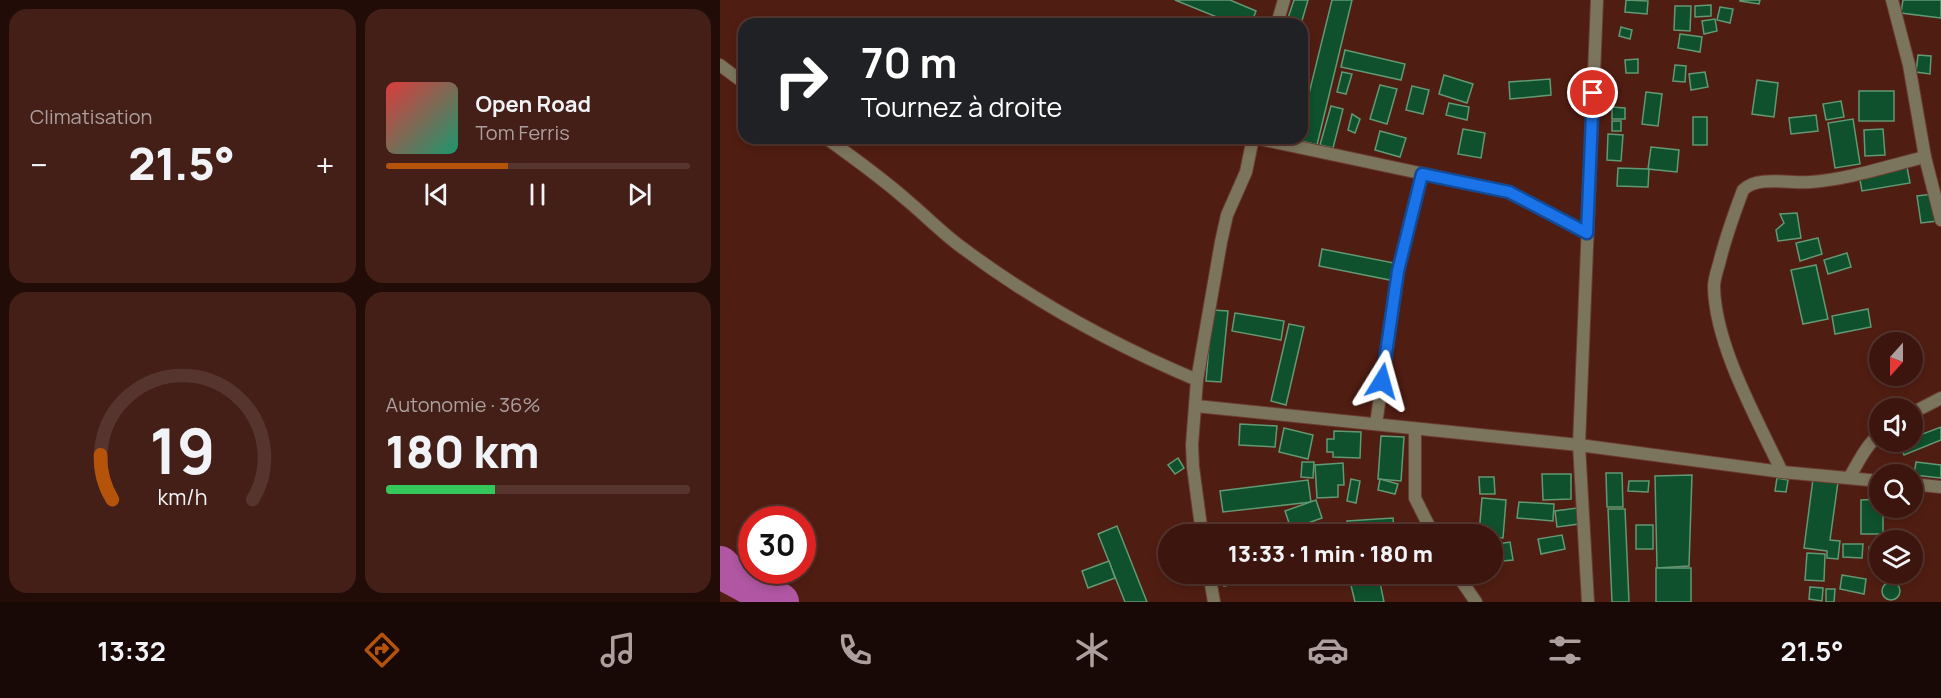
<!DOCTYPE html>
<html lang="fr">
<head>
<meta charset="utf-8">
<style>
	:root { --surface:#3c160e; --page:#431f17; --text:#f1f3f6; --muted:#ac9f9e; --line:#55352e; --accent:#b45309 }
	body { margin:0; font-family:Manrope,sans-serif; background:var(--page); color:var(--text); height:100vh; display:flex; flex-direction:column; font-size:22px; white-space:nowrap }
	* { box-sizing:border-box; margin:0 }
	p { font-size:20px; color:var(--muted) }
	.icon { flex:none; width:33px; height:33px; fill:none; stroke:currentColor; stroke-width:2; stroke-linecap:round; stroke-linejoin:round }
	.map { position:relative; flex:1; overflow:hidden }
	.side { display:flex; flex-direction:column; gap:9px; padding:9px; background:#210c08; width:720px }
	.side>* { flex:none }
	.guide { position:absolute; left:18px; top:18px; width:570px; height:126px; border-radius:18px; box-shadow:0 3px 9px #0003,0 0 0 2px var(--line); background:#202124; color:#fff; overflow:hidden }
	.needle { width:39px; rotate:201deg }
	.buttons { position:absolute; left:1149px; top:332px; display:grid; gap:12px }
	.buttons a { display:grid; place-items:center; width:54px; height:54px; border-radius:50%; background:var(--surface); box-shadow:0 3px 9px #0003,0 0 0 2px var(--line); font-size:30px }
	.speed { position:absolute; left:18px; top:506px; display:flex; gap:12px; font-size:30px; font-weight:700; text-align:center }
	.speed>* { display:grid; place-content:center; width:78px; height:78px; border-radius:50%; background:var(--surface); box-shadow:0 3px 9px #0003,0 0 0 2px var(--line); line-height:1 }
	.speed .limit { border:9px solid #d22; background:#fff; color:#111 }
	.pin { position:absolute; display:grid; place-items:center; width:51px; height:51px; color:#fff; margin:-26px; border:3px solid #fff; border-radius:50%; box-shadow:0 2px 6px #0007 }
	.me { position:absolute; width:66px; margin:-33px; rotate:8deg; stroke-linejoin:round; filter:drop-shadow(0 0 4px #0008) }
	.turn { display:flex; align-items:center; gap:21px; height:126px; padding:0 24px; font-size:27px }
	.turn .icon { width:78px; height:78px; stroke-width:2.5 }
	.turn b { display:block; font-size:42px; line-height:51px }
	.big { font-size:45px; font-weight:800; line-height:1.1 }
	.side .card { flex:1; display:flex; flex-direction:column; justify-content:center; gap:9px; min-width:0; padding:0 21px; border-radius:18px; background:var(--page) }
	.side .dial { align-items:center; gap:0 }
	.dial svg { height:156px; overflow:visible; fill:none; stroke:var(--line); stroke-width:7; stroke-linecap:round; text-anchor:middle }
	.dial text { fill:var(--text); stroke:none }
	.song { display:flex; align-items:center; gap:18px }
	.cover { width:72px; height:72px; border-radius:9px; background:linear-gradient(135deg,hsl(0 70% 55%),hsl(160 70% 35%)) }
	.played { height:6px; border-radius:3px; background:linear-gradient(90deg,var(--accent) 40%,var(--line) 40%) }
	.keys { display:flex; justify-content:space-around; direction:ltr }
	.heat { display:flex; justify-content:space-between; align-items:center; font-size:33px; direction:ltr }
	.charge { height:9px; border-radius:4px; background:linear-gradient(90deg,#34c759 36%,var(--line) 0) }
	.side .tiles { flex:1; display:grid; gap:9px; grid-template-columns:repeat(2,1fr) }
	.trip { position:absolute; left:438px; top:524px; width:345px; height:60px; border-radius:30px; background:var(--surface); box-shadow:0 3px 9px #0003,0 0 0 2px var(--line); font-weight:800; line-height:60px; text-align:center }
	.dock { display:flex; height:96px; justify-content:space-around; align-items:center; background:#180906; color:var(--muted) }
	.dock .icon { width:42px; height:42px }
	.dock .current { color:var(--accent) }
	.dock b { font-size:27px; color:var(--text) }
	main { display:flex; flex:1; min-height:0 }
	.map>svg:first-child { display:block }
</style>
</head>
<body>
<main>
<section class="side">
<div class="tiles">
<div class="card"><p>Climatisation</p>
<div class="heat"><a>−</a><b class="big">21.5°</b><a>+</a></div>
</div>
<div class="card">
<div class="song"><i class="cover"></i><div><b>Open Road</b><p>Tom Ferris</p></div></div>
<div class="played"></div>
<div class="keys"><svg class="icon" aria-label="previous" viewBox="0 0 24 24"><path d="M18 5L8 12l10 7zM5 5v14"/></svg><svg class="icon" aria-label="pause" viewBox="0 0 24 24"><path d="M8 5v14M16 5v14"/></svg><svg class="icon" aria-label="next" viewBox="0 0 24 24"><path d="M6 5l10 7-10 7zM19 5v14"/></svg></div>
</div>
<div class="card dial"><svg viewBox="0 0 100 80">
<path d="M14 69A42 42 0 1 1 86 69"/>
<path d="M14 69A42 42 0 0 1 8 46" stroke="#b45309"/>
<text x="50" y="56" font-size="32" font-weight="700">19</text>
<text x="50" y="72" font-size="11">km/h</text>
</svg></div>
<div class="card"><p>Autonomie · 36%</p><b class="big">180 km</b><div class="charge"></div></div>
</div>
</section>
<div class="map">
<svg width="1221" height="602" viewBox="0 0 1221 602">
	<rect width="100%" height="100%" fill="#501d12"/>
	<g fill="none" stroke-linecap="round" stroke-linejoin="round">
		<polyline stroke="#b056a2" stroke-width="38" points="0,565 10,575 60,602"/>
	</g>
	<g fill="#0e512c" stroke="#629873" stroke-width="1.5">
		<polygon points="455,0 510,0 536,11 531,24 514,24"/>
		<polygon points="574,0 588,0 581,24 566,24"/>
		<polygon points="612,0 632,0 597,145 578,140 578,138 582,138 582,122"/>
		<polygon points="906,0 928,1 927,14 905,12"/>
		<polygon points="1020,0 1040,0 1039,4 1020,1"/>
		<polygon points="1183,0 1221,0 1221,18 1181,13"/>
		<polygon points="991,5 991,16 975,17 975,6"/>
		<polygon points="955,6 971,6 970,31 954,30"/>
		<polygon points="1000,7 1013,9 1010,23 997,20"/>
		<polygon points="995,19 997,31 984,34 982,21"/>
		<polygon points="901,27 912,30 910,39 899,36"/>
		<polygon points="960,34 982,37 980,52 958,48"/>
		<polygon points="625,50 685,64 681,80 621,67"/>
		<polygon points="1198,55 1211,56 1210,74 1196,72"/>
		<polygon points="918,59 918,73 906,73 905,60"/>
		<polygon points="955,65 966,66 965,82 953,81"/>
		<polygon points="622,72 632,74 626,94 617,92"/>
		<polygon points="985,72 988,87 971,90 969,74"/>
		<polygon points="724,75 753,84 747,103 719,94"/>
		<polygon points="830,79 831,95 790,99 789,82"/>
		<polygon points="1037,80 1058,83 1054,117 1032,114"/>
		<polygon points="660,85 677,89 667,124 650,119"/>
		<polygon points="692,86 709,90 703,114 686,110"/>
		<rect x="1139" y="91" width="35" height="30"/>
		<polygon points="926,92 942,94 938,126 922,124"/>
		<polygon points="1121,101 1124,117 1106,120 1103,104"/>
		<polygon points="729,103 749,107 747,120 726,115"/>
		<polygon points="611,106 623,109 613,148 600,145"/>
		<polygon points="892,107 905,108 905,119 892,119"/>
		<polygon points="632,114 640,119 635,133 628,130"/>
		<polygon points="1096,115 1098,131 1071,134 1069,118"/>
		<rect x="973" y="117" width="14" height="28"/>
		<polygon points="1133,119 1140,164 1115,168 1108,123"/>
		<rect x="892" y="121" width="9" height="10"/>
		<polygon points="743,129 765,133 761,158 738,154"/>
		<polygon points="1163,129 1165,155 1145,156 1144,130"/>
		<polygon points="660,131 686,138 680,157 655,150"/>
		<polygon points="888,134 903,135 901,161 887,160"/>
		<polygon points="931,147 959,150 957,172 928,169"/>
		<polygon points="1187,167 1190,183 1142,191 1139,175"/>
		<polygon points="898,168 929,169 928,187 897,186"/>
		<polygon points="1213,194 1217,221 1201,223 1197,196"/>
		<polygon points="1077,213 1081,238 1058,241 1056,230 1064,223 1060,214"/>
		<polygon points="1098,238 1102,254 1080,261 1076,243"/>
		<polygon points="602,249 674,263 670,280 599,266"/>
		<polygon points="1127,253 1131,267 1108,274 1104,260"/>
		<polygon points="1096,265 1108,319 1083,324 1071,270"/>
		<polygon points="1148,309 1151,327 1115,334 1112,316"/>
		<polygon points="492,310 508,311 501,382 486,381"/>
		<polygon points="515,313 564,321 561,340 512,331"/>
		<polygon points="569,324 584,327 566,405 551,401"/>
		<polygon points="520,424 557,426 555,447 519,445"/>
		<polygon points="1221,427 1221,440 1184,455 1180,443 1192,441 1192,438"/>
		<polygon points="564,428 593,435 588,459 559,452"/>
		<polygon points="614,431 641,432 640,458 613,457 613,452 607,452 607,439 614,439"/>
		<polygon points="661,436 684,437 681,481 658,479"/>
		<polygon points="458,458 464,468 455,474 448,465"/>
		<polygon points="582,462 594,462 593,478 581,477"/>
		<polygon points="1196,462 1221,465 1221,478 1194,475"/>
		<polygon points="623,463 624,485 618,485 618,497 597,498 595,465"/>
		<polygon points="886,473 902,473 903,507 887,507"/>
		<polygon points="822,474 851,474 851,499 823,500"/>
		<polygon points="972,475 969,566 937,568 935,476"/>
		<polygon points="759,477 774,477 775,494 760,494"/>
		<polygon points="1057,478 1068,480 1066,492 1055,491"/>
		<polygon points="631,479 640,481 636,503 627,501"/>
		<polygon points="660,479 678,484 675,494 658,490"/>
		<polygon points="1093,479 1118,482 1110,540 1120,541 1118,559 1107,558 1107,551 1084,548"/>
		<polygon points="588,480 591,502 503,512 500,491"/>
		<polygon points="909,481 929,481 928,492 908,491"/>
		<polygon points="762,498 786,500 783,538 772,537 772,534 759,534"/>
		<polygon points="1160,499 1160,507 1163,507 1163,534 1141,534 1141,500"/>
		<polygon points="596,500 602,518 571,529 565,511"/>
		<polygon points="799,502 834,504 833,521 797,518"/>
		<polygon points="857,508 859,524 837,527 835,511"/>
		<polygon points="888,509 905,509 909,602 892,602"/>
		<polygon points="673,518 674,534 628,534 627,521"/>
		<rect x="916" y="525" width="17" height="24"/>
		<polygon points="397,526 427,602 405,602 378,534"/>
		<polygon points="842,535 845,549 821,554 818,539"/>
		<polygon points="790,542 793,560 772,562 772,545"/>
		<polygon points="1123,544 1143,544 1142,558 1123,557"/>
		<rect x="1149" y="547" width="11" height="13"/>
		<polygon points="1087,553 1105,554 1104,581 1085,580"/>
		<polygon points="389,561 395,578 368,588 362,571"/>
		<rect x="936" y="568" width="35" height="34"/>
		<polygon points="501,573 527,573 528,581 504,586"/>
		<polygon points="628,573 658,573 664,602 635,602"/>
		<polygon points="1122,575 1146,579 1144,594 1120,589"/>
		<circle cx="1171" cy="591" r="9"/>
		<polygon points="1090,587 1103,588 1102,601 1089,599"/>
		<polygon points="1106,589 1115,589 1114,602 1106,602"/>
	</g>
	<g fill="none" stroke-linecap="round" stroke-linejoin="round">
		<g stroke="#6b3c32" stroke-width="14">
			<g id="minor">
				<polyline points="1172,0 1189,65 1205,157 1221,220"/>
				<polyline points="557,24 564,0"/>
				<polyline points="0,65 24,83"/>
				<path d="M106 138C134 158 163 179 189 202 207 217 224 235 244 249 315 302 396 346 477 380"/>
				<polyline points="535,138 789,192 867,233"/>
				<polyline points="476,406 859,445 1062,472 1160,481"/>
				<polyline points="1192,413 1221,398"/>
				<polyline points="656,424 678,271 702,174"/>
				<polyline points="695,429 695,498 713,534"/>
				<path d="M1062 472C1037 419 995 345 994 287 994 279 997 271 999 264 1005 239 1014 214 1023 190 1037 175 1071 184 1091 182 1129 179 1168 166 1205 157"/>
				<path d="M1129 478C1138 463 1146 445 1160 434"/>
				<polyline points="1192,484 1221,487"/>
				<polyline points="482,534 473,467 472,445 477,380 501,242 507,215 526,172 533,138"/>
				<polyline points="489,573 494,602"/>
				<polyline points="736,573 756,602"/>
				<polyline points="868,602 859,445 877,0"/>
			</g>
		</g>
		<use href="#minor" stroke="#7c755d" stroke-width="12"/>
	</g>
	<g fill="none" stroke-linecap="round" stroke-linejoin="round">
		<g stroke="#114b97" stroke-width="15">
			<polyline id="route" points="662,381 678,271 702,174 789,192 867,233 873,93"/>
		</g>
		<use href="#route" stroke="#1a73e8" stroke-width="10"/>
	</g>
</svg>
<div class="buttons">
<a><svg class="needle" viewBox="-14 -14 28 28"><path d="M0-13l5 13h-10z" fill="#e53935"/><path d="M0 13l5-13h-10z" fill="#ac9f9e"/></svg></a>
<a><svg class="icon" aria-label="sound" viewBox="0 0 24 24"><path d="M4 9h4l5-4v14l-5-4H4zM17 9q2 3 0 6"/></svg></a>
<a><svg class="icon" aria-label="search" viewBox="0 0 24 24"><circle cx="10" cy="10" r="6"/><path d="M15 15l6 6"/></svg></a>
<a><svg class="icon" aria-label="layers" viewBox="0 0 24 24"><path d="M12 4l9 5-9 5-9-5zM3 14l9 5 9-5"/></svg></a>
</div>
<div class="speed"><div class="limit">30</div></div>
<div class="pin" style="left:873px;top:93px;background:#d93025"><svg class="icon" aria-label="arrive" viewBox="0 0 24 24"><path d="M6 21V4h12l-3 4 3 4H6"/></svg></div>
<svg class="me" style="left:662px;top:381px" viewBox="-20 -20 40 40"><path d="M0-17L14 15 0 8-14 15z" fill="#1a73e8" stroke="#fff" stroke-width="4"/></svg>
<div class="trip">13:33 · 1 min · 180 m</div>
<div class="guide">
<div class="turn"><svg class="icon" aria-label="right" viewBox="0 0 24 24"><path d="M7 20v-9h11M14 6l5 5-5 5"/></svg><div><b>70 m</b>Tournez à droite</div></div>
</div>
</div>
</main>
<nav class="dock">
<b>13:32</b>
<svg class="icon current" aria-label="directions" viewBox="0 0 24 24"><path d="M12 3l9 9-9 9-9-9zM9 14v-3h6M13 9l2 2-2 2"/></svg>
<svg class="icon" aria-label="music" viewBox="0 0 24 24"><path d="M9 18V5l10-2v13"/><circle cx="6" cy="18" r="3"/><circle cx="16" cy="16" r="3"/></svg>
<svg class="icon" aria-label="phone" viewBox="0 0 24 24"><path d="M5 4h4l2 5-3 2q2 4 5 5l2-3 5 2v4C11 20 4 13 5 4z"/></svg>
<svg class="icon" aria-label="climate" viewBox="0 0 24 24"><path d="M12 3v18M4 7l16 10M4 17L20 7"/></svg>
<svg class="icon" aria-label="car" viewBox="0 0 24 24"><path d="M5 17H2v-5l4-1 3-4h7l3 4 3 1v5h-3M9 17h6M6 11h13"/><circle cx="7" cy="17" r="2"/><circle cx="17" cy="17" r="2"/></svg>
<svg class="icon" aria-label="filters" viewBox="0 0 24 24"><path d="M4 7h16M4 17h16"/><circle cx="9" cy="7" r="2"/><circle cx="15" cy="17" r="2"/></svg>
<b>21.5°</b>
</nav>
</body>
</html>
